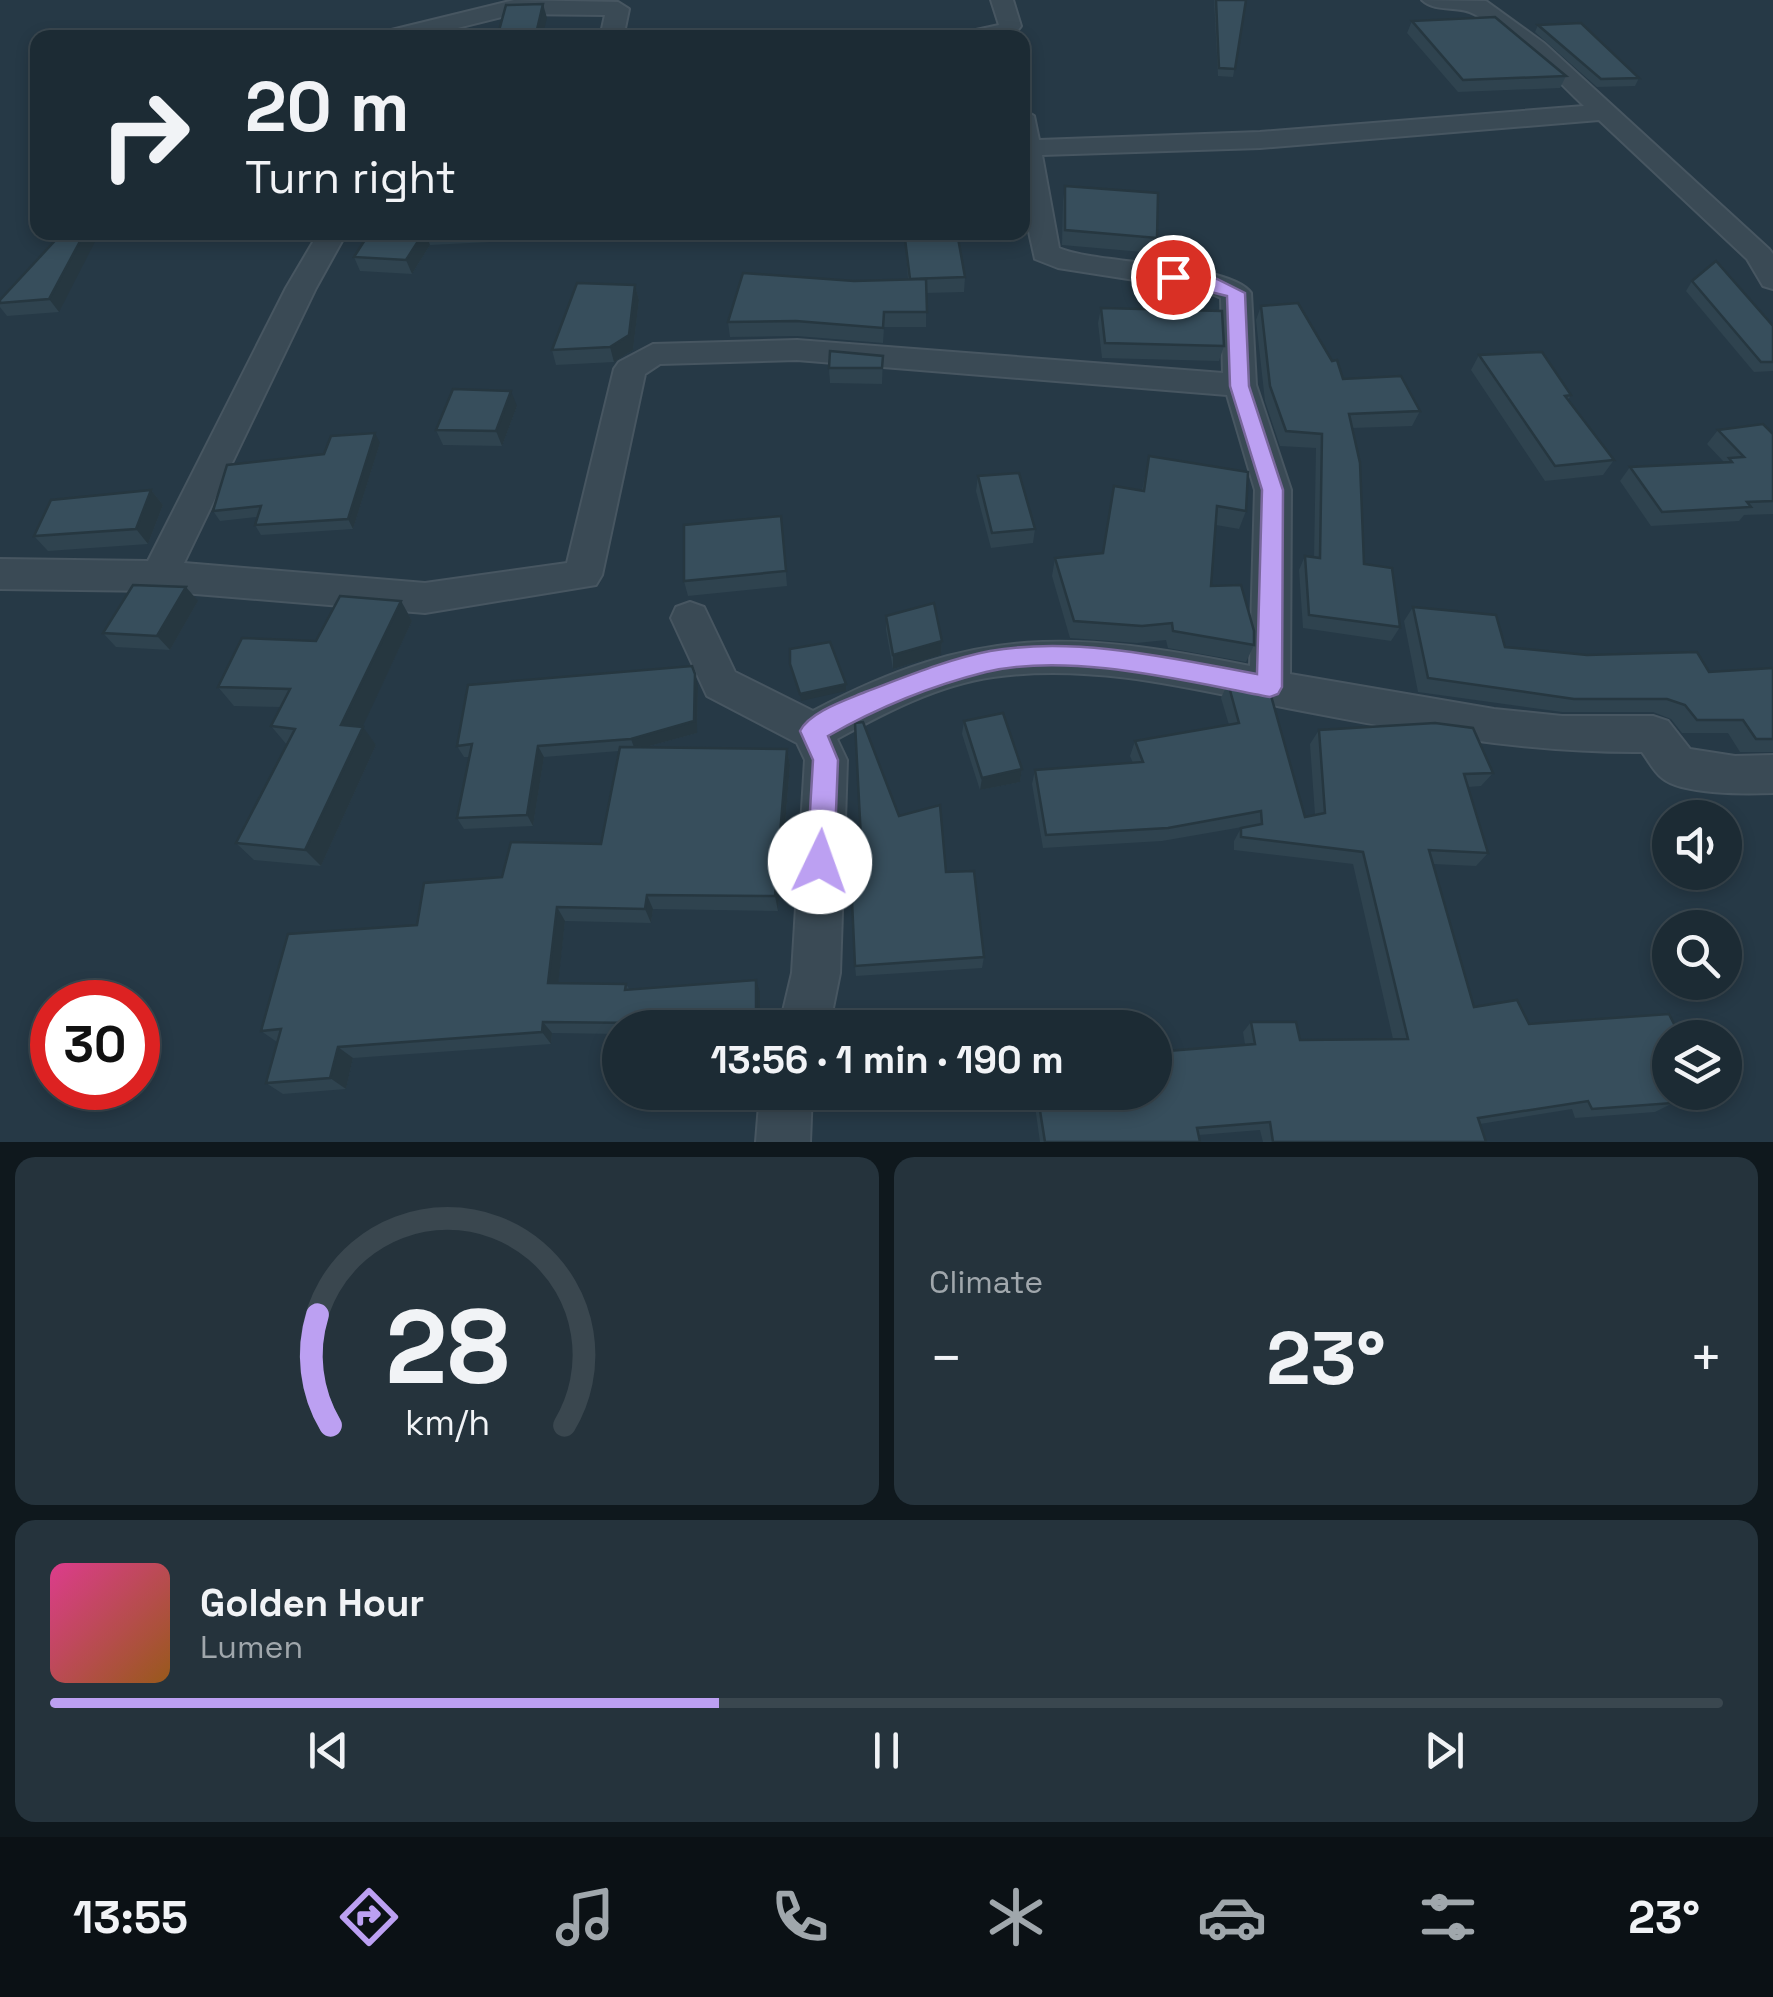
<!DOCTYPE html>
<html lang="en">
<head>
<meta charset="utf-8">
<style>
	:root { --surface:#1c2b34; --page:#25333c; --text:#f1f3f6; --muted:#a0a7ac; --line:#3a474f; --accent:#bca0f2 }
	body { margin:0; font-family:"Space Grotesk",sans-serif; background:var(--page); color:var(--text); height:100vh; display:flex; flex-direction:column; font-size:38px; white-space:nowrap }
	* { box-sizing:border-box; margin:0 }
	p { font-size:32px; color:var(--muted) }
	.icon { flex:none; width:55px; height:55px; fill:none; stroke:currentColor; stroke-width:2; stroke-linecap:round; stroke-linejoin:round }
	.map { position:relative; height:1142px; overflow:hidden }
	.sheet { display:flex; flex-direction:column; gap:15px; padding:15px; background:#0f181d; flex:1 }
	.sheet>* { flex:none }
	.guide { position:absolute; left:30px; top:30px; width:1000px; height:210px; border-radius:20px; box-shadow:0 5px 15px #0003,0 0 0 2px var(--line); background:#1c2b34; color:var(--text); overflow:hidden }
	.buttons { position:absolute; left:1652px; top:800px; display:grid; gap:20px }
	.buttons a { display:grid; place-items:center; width:90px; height:90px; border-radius:50%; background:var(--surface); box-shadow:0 5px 15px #0003,0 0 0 2px var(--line); font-size:50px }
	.speed { position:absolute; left:30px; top:980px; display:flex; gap:20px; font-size:50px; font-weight:700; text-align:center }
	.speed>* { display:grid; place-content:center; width:130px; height:130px; border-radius:50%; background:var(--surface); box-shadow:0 5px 15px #0003,0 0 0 2px var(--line); line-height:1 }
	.speed .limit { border:15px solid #d22; background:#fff; color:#111 }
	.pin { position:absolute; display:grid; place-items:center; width:85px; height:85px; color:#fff; margin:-42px; border:5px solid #fff; border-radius:50%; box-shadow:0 2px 10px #0007 }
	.me { position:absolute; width:110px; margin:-55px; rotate:3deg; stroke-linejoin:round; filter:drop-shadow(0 0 8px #0008) }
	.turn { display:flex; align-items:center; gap:35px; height:210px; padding:0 50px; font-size:45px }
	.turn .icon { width:130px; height:130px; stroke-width:2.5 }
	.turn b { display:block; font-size:70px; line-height:85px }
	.big { font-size:75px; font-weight:800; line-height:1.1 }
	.sheet .card { flex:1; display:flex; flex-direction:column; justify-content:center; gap:15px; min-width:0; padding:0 35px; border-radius:20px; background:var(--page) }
	.sheet .dial { align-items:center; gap:0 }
	.dial svg { height:260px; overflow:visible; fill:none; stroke:var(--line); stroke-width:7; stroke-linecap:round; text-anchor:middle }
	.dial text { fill:var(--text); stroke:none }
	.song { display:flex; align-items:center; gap:30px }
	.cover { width:120px; height:120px; border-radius:15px; background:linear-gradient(135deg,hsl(330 70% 55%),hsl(30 70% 35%)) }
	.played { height:10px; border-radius:5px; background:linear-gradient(90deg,var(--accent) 40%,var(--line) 40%) }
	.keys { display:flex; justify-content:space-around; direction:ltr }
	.heat { display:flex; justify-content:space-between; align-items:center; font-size:55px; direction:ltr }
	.sheet .tiles { flex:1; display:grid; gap:15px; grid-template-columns:1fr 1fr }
	.card:last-child { grid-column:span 2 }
	.trip { position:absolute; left:602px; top:1010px; width:570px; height:100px; border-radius:50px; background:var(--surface); box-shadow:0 5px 15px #0003,0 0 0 2px var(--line); font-weight:800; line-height:100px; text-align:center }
	.dock { display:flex; height:160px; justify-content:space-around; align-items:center; background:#0b1115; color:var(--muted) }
	.dock .icon { width:70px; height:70px }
	.dock .on { color:var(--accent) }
	.dock b { font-size:45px; color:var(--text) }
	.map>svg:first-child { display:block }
</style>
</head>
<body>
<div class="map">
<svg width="1773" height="1142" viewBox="0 0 1773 1142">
	<rect width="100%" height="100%" fill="#263946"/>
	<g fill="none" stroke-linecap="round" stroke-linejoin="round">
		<g stroke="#475661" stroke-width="4">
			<g id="minor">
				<polygon points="514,0 618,2 629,9 623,38 600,38 605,15 514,14 417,38 376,38 379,33"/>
				<polygon points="991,0 1013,0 1021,26 1012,38 959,38 962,33 999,25"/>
				<path d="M1422 0 1486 1 1544 43 1769 249 1773 254V289L1763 286 1747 259 1599 120 1260 148 1042 155 1059 248C1098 265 1229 262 1251 293L1256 385 1291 490 1290 674 1494 709 1562 716H1653L1668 721 1690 749 1735 756 1773 755V793C1747 794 1682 795 1662 778 1654 772 1648 760 1642 752 1521 753 1406 731 1287 708 1190 688 1092 663 993 677 938 685 886 712 837 739L847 760 840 973 829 1028H779L792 973 805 760 797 743 707 696 671 618 676 607 690 602 704 607 735 672 813 711C977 624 1074 631 1250 666L1255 490 1227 395 797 360 660 364 645 374 602 575 596 585 425 613 159 591 0 589V559L148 561 286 288 319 232H347L316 288 184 563 425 583 567 563 614 369 619 362 653 344 797 340 1223 373 1221 298 1205 291 1058 268 1035 259 1022 200V109L1034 116 1039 140 1260 132 1584 106C1551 74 1516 36 1474 14 1458 5 1436 13 1422 0Z"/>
				<polygon points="760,1092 812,1092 810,1142 756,1142"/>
			</g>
		</g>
		<use href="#minor" fill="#3a4a55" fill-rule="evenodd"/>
	</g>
	<g fill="#2f434f">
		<polygon points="1214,0 1246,0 1233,77 1218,76"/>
		<polygon points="1412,21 1566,76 1560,88 1458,92 1407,33"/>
		<polygon points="1538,25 1639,78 1635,86 1597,87 1535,32"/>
		<polygon points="1065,186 1157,238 1154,253 1062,245 1063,201"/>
		<polygon points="63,232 59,312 7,316 0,307 0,300"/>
		<polygon points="370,232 530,232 529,240 430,245 412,274 360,271 354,257"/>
		<polygon points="905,239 965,277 964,292 926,293 926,327 884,327 883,343 797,336 730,337 728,322 854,281 908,279"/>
		<polygon points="1692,281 1773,326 1773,371 1754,372 1686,291"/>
		<polygon points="635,285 639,300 633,350 614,362 556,365 552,350"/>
		<polygon points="1261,306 1343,379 1420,411 1412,426 1352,428 1364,564 1400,627 1391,641 1303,628 1299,570 1305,556 1314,558 1316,448 1280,446 1265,401 1256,320"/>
		<polygon points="1101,308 1224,346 1219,361 1102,358 1098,323"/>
		<polygon points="1479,355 1571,395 1568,400 1614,460 1603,475 1545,481 1471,370"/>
		<polygon points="883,356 882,384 830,383 829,368"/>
		<polygon points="517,406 502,446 443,445 436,430"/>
		<polygon points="1718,430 1773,434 1773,514 1744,515 1739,521 1651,526 1620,481 1630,467 1724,462 1707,444"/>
		<polygon points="380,443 353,529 261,535 255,525 257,517 220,521 213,511 324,454"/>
		<polygon points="1149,456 1246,511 1239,529 1216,525 1211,586 1254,645 1246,662 1168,648 1166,640 1137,643 1070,638 1052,576 1055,558 1102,553 1114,486 1142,491"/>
		<polygon points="978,476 1035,529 1033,543 991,548 976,491"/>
		<polygon points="151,490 163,505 148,544 48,551 34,536"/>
		<polygon points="781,516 787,586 688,596 684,581"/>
		<polygon points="198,601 170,650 116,647 103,633"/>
		<polygon points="401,601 412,621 362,727 376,745 321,866 254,860 236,843 287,745 271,726 281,707 234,706 218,687"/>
		<polygon points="1413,607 1505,647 1709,672 1773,668 1773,752 1740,752 1728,733 1682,733 1671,719 1653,712 1562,712 1418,692 1404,621"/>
		<polygon points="886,616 942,641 941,655 893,669 886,630"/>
		<polygon points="1228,683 1305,817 1315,815 1310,744 1319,730 1493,773 1481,786 1468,787 1488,853 1476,866 1433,864 1474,1007 1529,1024 1670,1038 1670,1084 1665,1084 1673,1103 1655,1112 1575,1118 1572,1109 1480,1124 1486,1142 1263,1142 1260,1130 1199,1135 1200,1142 1040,1142 1033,1092 1155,1092 1245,1044 1243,1032 1251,1022 1300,1040 1393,1039 1353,864 1234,850 1234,841 1241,828 1254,825 1162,841 1043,848 1032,784 1035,770 1133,763 1130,756 1135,741 1229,725 1221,698"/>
		<polygon points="698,686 697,733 646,747 787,749 790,765 778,911 653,909 651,923 565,921 558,983 626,984 630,990 760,992 760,1028 620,1028 620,1034 552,1033 551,1044 353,1058 346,1089 283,1094 266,1083 277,1042 261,1031 417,925 502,877 601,844 619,751 544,757 533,826 464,829 457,818 470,757 464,757 457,746"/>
		<polygon points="964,721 1022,769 1020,782 980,790 962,734"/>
		<polygon points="899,816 946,872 984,957 982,968 856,976 855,966 863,878"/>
	</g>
	<g fill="#263740">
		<polygon points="543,4 547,18 542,38 535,38"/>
		<polygon points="85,232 100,232 59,312 49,299"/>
		<polygon points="424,232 425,232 430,245 412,274 406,260"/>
		<polygon points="635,285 639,300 633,350 614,362 610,347"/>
		<polygon points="511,391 517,406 502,446 496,431"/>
		<polygon points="375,433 380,443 353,529 348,519"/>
		<polygon points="151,490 163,505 148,544 136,529"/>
		<polygon points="186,587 198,601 170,650 157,636"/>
		<polygon points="401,601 412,621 355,743 341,725"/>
		<polygon points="942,641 941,655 893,669 893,655"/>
		<polygon points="695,674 698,686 697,733 635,750 631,739"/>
		<polygon points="846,684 846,691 801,701 800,694"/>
		<polygon points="363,727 376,745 321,866 305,850"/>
		<polygon points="538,746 544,757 533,826 527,815"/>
		<polygon points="787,749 790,765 778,911 775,896"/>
		<polygon points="1022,769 1020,782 980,790 982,778"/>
		<polygon points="647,895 653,909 651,923 645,909"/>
		<polygon points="557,907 565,921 557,995 548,983"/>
		<polygon points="756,980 760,992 760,1028 756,1028"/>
		<polygon points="543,1022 552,1033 551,1044 542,1032"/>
		<polygon points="338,1047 353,1058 346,1089 330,1078"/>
	</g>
	<g fill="#374e5c" stroke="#263740" stroke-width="2.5">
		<polygon points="1216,0 1246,0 1235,69 1219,68"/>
		<polygon points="543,4 535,38 497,38 506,5"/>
		<polygon points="1495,17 1566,76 1463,80 1412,21"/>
		<polygon points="1581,23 1639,78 1601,79 1538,25"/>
		<polygon points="1065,186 1158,193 1157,238 1065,230"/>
		<polygon points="63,232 85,232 49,299 0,303 0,300"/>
		<polygon points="370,232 424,232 406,260 354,257"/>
		<polygon points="958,238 965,277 910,279 905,239"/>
		<polygon points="1716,261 1773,326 1773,362 1761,362 1692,281"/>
		<polygon points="743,273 854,281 926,279 927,312 884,312 883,328 796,321 728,322"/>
		<polygon points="577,283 635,285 629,335 610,347 552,350"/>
		<polygon points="1298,303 1332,361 1337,360 1343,379 1401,376 1420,411 1349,414 1360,463 1364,564 1392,568 1400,627 1309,615 1305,556 1320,558 1322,434 1286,431 1270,386 1261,306"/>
		<polygon points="1101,308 1222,311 1224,346 1105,343"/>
		<polygon points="830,351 883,356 882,368 829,368"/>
		<polygon points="1542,352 1571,395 1565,396 1614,460 1555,466 1479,355"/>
		<polygon points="453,389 511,391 496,431 436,430"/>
		<polygon points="1763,424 1773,434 1773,501 1747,502 1751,507 1662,512 1630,467 1732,462 1729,458 1744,457 1718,430"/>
		<polygon points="375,433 348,519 255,525 261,506 213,511 227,465 324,454 331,436"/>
		<polygon points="1149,456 1248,472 1246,511 1217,506 1211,586 1241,585 1254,631 1254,645 1173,631 1172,623 1142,626 1074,621 1055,558 1103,553 1114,486 1144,491"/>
		<polygon points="1019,473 1035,529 992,533 978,476"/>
		<polygon points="151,490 136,529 34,536 51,500"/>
		<polygon points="781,516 786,571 684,581 684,525"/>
		<polygon points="133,585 186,587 157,636 103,633"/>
		<polygon points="340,596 401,601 341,725 363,727 305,850 236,843 295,729 271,726 290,689 218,687 242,638 316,641"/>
		<polygon points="934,603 942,641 893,655 886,616"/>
		<polygon points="1413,607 1496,615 1505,647 1587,655 1697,652 1709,672 1773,668 1773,739 1756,739 1743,720 1697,720 1685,705 1667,699 1574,699 1428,678"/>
		<polygon points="830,642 846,684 800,694 790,664 790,649"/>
		<polygon points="692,666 695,674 694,721 631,739 538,746 527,815 457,818 472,744 457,746 468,685"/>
		<polygon points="1228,683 1270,692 1305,817 1325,813 1319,730 1435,723 1473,728 1493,773 1464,774 1488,853 1429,850 1474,1007 1517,1000 1529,1024 1669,1014 1681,1038 1670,1038 1670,1076 1661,1077 1673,1103 1592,1109 1588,1101 1478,1118 1486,1142 1273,1142 1270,1122 1197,1128 1200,1142 1045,1142 1037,1092 1155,1092 1155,1052 1255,1044 1251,1022 1296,1022 1300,1040 1408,1039 1363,852 1241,837 1241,828 1262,824 1261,811 1168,828 1046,835 1035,770 1143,762 1135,741 1239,723"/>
		<polygon points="1003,713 1022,769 982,778 964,721"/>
		<polygon points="863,722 899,816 940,805 946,872 974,871 984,957 855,966 851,879 863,878 855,723"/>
		<polygon points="620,747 787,749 775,896 647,895 645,909 557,907 548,983 626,984 625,990 756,980 756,1028 640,1028 640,1023 543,1022 542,1032 338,1047 330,1078 266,1083 281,1029 261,1031 288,934 417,925 424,883 502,877 511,842 601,844"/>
	</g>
	<path fill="#bca0f2" stroke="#7a689d" stroke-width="2.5" d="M1173 272 1217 279 1245 293 1249 386 1283 490 1282 687 1278 694 1270 697C1184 681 1071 652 986 672 930 686 877 708 828 736L838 760 834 862 830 872 820 876 811 872 807 862 813 760 800 731C809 712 846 700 865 692 905 677 948 659 990 651 1077 636 1171 658 1257 674L1262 490 1230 386 1227 296 1166 281V273Z"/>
</svg>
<div class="buttons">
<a><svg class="icon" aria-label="sound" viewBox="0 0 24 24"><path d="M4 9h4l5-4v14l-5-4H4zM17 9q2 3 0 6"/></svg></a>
<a><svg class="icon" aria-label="search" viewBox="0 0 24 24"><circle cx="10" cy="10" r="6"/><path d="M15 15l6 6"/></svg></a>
<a><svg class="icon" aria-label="layers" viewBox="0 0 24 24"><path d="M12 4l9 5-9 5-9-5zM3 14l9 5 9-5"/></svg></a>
</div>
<div class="speed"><div class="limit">30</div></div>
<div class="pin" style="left:1173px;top:277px;background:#d93025"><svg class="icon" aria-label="arrive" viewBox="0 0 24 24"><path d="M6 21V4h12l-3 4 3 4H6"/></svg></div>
<svg class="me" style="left:820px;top:862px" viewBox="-20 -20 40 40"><circle r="19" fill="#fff"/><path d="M0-13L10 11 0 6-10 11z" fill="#bca0f2"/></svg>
<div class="trip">13:56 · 1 min · 190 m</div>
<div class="guide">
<div class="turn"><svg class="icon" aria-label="right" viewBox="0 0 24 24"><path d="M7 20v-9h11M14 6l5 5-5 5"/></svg><div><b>20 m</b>Turn right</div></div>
</div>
</div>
<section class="sheet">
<div class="tiles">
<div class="card dial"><svg viewBox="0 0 100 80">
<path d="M14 69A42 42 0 1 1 86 69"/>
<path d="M14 69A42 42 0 0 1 10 35" stroke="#bca0f2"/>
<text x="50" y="56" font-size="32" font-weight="700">28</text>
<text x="50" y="72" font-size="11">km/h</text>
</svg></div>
<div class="card"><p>Climate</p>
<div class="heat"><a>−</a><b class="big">23°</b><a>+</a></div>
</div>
<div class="card">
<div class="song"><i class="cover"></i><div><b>Golden Hour</b><p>Lumen</p></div></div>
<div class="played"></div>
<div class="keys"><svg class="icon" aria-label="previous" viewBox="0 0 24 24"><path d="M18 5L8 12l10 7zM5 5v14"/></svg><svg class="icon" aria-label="pause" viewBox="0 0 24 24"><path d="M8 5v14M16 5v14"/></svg><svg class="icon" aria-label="next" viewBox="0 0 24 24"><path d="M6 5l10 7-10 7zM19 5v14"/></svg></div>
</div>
</div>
</section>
<nav class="dock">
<b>13:55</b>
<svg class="icon on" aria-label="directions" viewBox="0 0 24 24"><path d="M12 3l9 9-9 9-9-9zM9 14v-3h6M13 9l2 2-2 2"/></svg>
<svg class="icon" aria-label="music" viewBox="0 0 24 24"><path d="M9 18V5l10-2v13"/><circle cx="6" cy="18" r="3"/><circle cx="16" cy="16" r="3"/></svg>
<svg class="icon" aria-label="phone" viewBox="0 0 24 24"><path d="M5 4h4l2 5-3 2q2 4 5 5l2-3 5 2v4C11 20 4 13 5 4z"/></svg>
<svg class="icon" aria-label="climate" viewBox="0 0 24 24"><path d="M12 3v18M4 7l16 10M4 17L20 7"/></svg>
<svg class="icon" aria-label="car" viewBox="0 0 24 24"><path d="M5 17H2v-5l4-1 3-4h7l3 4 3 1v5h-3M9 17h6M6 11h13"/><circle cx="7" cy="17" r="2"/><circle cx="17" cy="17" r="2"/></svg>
<svg class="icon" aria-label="filters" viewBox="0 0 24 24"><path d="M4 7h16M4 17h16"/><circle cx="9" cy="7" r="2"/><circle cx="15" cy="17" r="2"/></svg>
<b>23°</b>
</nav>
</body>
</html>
